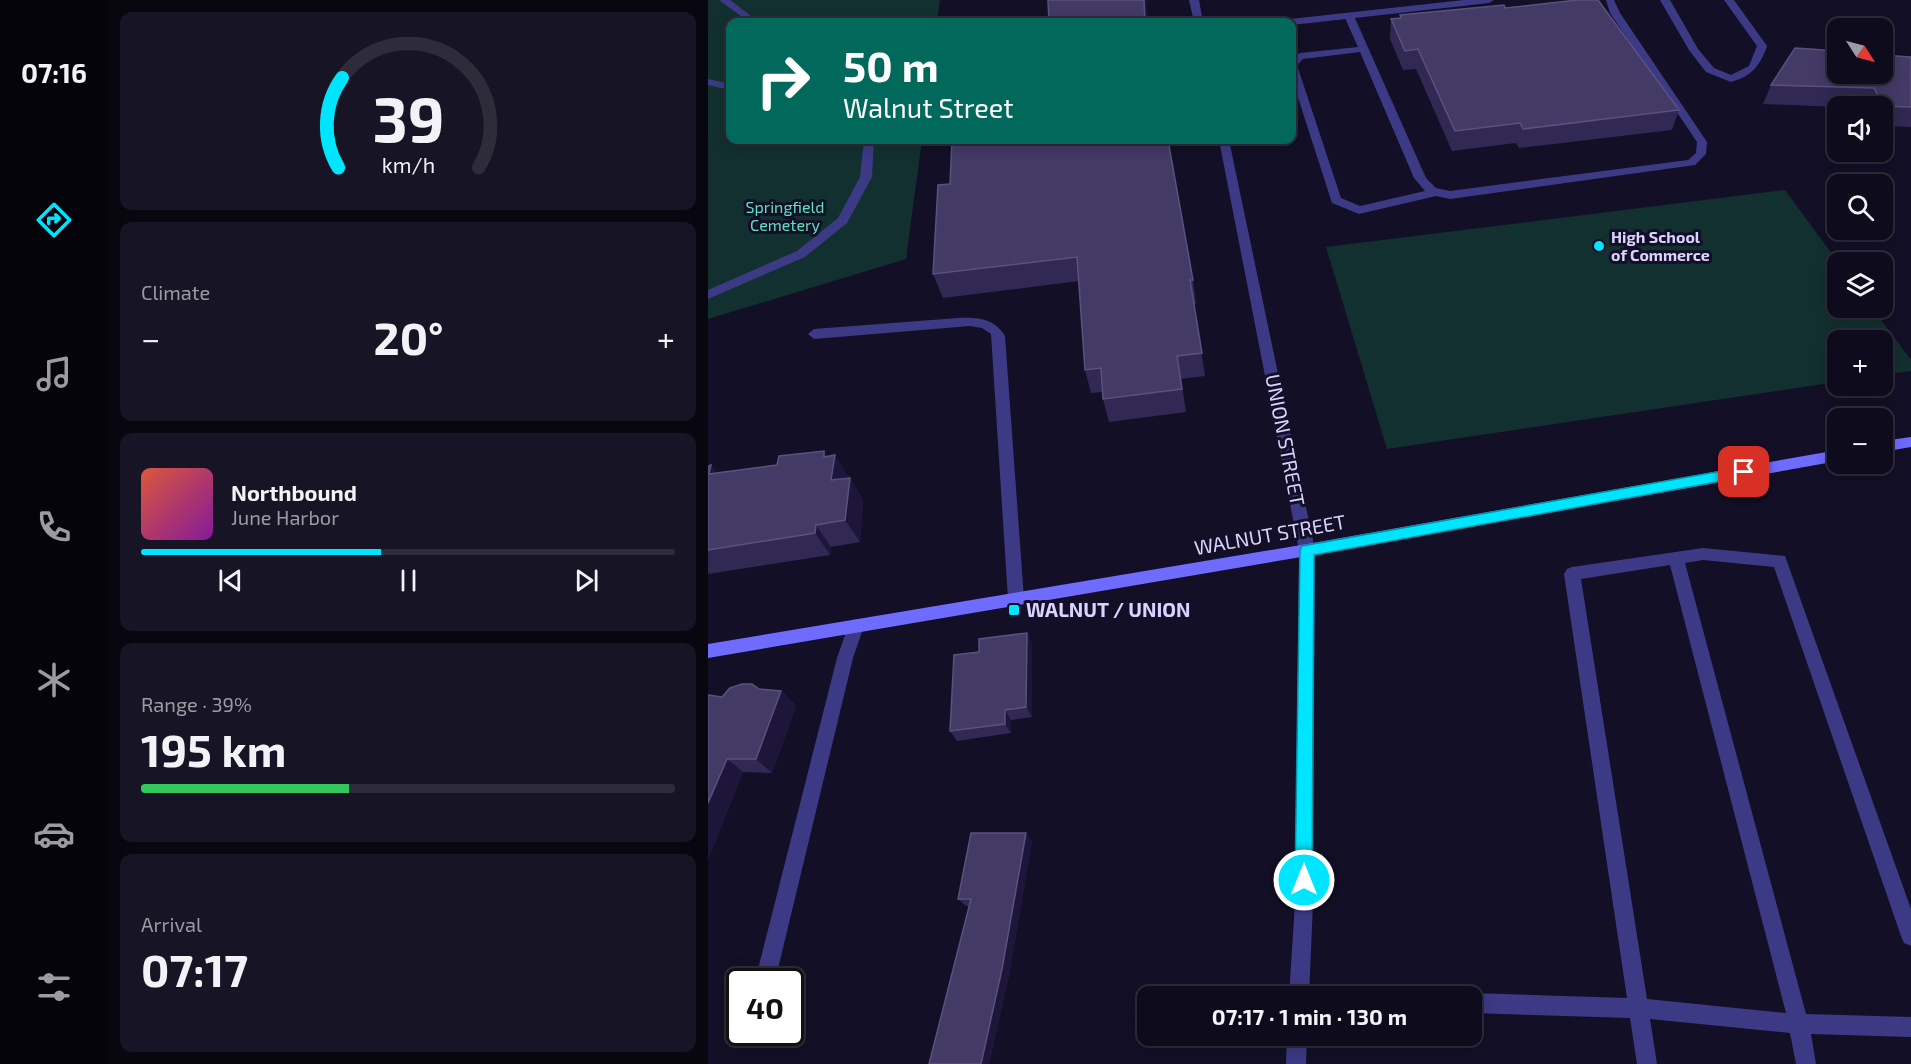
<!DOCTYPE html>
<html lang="en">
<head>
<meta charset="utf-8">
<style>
	:root { --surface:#0e0b1c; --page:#171425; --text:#f1f3f6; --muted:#9b9ba3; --line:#2e2b3b; --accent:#00e5ff }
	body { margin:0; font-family:"Exo 2",sans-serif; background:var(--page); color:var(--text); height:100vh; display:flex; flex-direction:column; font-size:22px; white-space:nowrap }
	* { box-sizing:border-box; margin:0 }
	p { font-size:20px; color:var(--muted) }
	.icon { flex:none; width:33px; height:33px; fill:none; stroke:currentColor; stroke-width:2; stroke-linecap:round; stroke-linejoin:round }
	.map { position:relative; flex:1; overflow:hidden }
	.sheet { display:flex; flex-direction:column; gap:12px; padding:12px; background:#08060f; width:600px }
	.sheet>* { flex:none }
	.top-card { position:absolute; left:18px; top:18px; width:570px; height:126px; border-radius:12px; box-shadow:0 3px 15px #0003,0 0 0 2px var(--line); background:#00695c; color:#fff; overflow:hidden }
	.needle { width:39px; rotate:126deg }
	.buttons { position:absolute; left:1119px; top:18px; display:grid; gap:12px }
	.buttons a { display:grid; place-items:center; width:66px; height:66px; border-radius:12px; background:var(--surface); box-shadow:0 3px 15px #0003,0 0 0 2px var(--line); font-size:30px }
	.speed { position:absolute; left:18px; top:968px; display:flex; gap:12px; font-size:30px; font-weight:700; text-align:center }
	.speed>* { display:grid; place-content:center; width:78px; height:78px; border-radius:50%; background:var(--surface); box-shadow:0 3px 15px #0003,0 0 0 2px var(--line); line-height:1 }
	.speed .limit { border:3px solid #111; border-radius:9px; background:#fff; color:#111 }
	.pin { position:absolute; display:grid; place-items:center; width:51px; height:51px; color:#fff; margin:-26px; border-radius:12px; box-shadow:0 3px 9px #0006 }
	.me { position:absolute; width:66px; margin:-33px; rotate:0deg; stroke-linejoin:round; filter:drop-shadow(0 0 4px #0008) }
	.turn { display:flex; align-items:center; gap:21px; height:126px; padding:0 18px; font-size:27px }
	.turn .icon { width:78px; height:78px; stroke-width:2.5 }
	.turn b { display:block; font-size:42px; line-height:51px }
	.big { font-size:45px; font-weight:700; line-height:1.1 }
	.sheet .tile { flex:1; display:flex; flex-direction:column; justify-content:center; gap:9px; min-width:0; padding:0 21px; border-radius:12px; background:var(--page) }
	.sheet .dial { align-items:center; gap:0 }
	.dial svg { height:156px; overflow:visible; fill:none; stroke:var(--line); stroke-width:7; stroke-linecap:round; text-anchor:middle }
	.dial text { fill:var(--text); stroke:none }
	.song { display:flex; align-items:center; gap:18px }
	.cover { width:72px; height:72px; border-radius:9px; background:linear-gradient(135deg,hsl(10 70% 55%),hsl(290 70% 35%)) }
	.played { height:6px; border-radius:3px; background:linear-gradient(90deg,var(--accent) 45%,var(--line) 45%) }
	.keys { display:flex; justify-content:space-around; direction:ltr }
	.heat { display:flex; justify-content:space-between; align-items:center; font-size:33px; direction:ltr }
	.charge { height:9px; border-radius:4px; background:linear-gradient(90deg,#34c759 39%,var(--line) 0) }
	.trip { position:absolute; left:429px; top:986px; width:345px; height:60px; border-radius:12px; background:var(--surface); box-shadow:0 3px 15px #0003,0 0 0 2px var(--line); font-weight:700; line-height:60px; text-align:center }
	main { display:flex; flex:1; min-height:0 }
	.menu { display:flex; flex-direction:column; width:108px; justify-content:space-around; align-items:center; background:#06040b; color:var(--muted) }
	.menu .icon { width:42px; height:42px }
	.menu .current { color:var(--accent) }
	.menu b { font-size:27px; color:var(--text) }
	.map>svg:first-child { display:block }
</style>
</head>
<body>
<main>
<nav class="menu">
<b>07:16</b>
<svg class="icon current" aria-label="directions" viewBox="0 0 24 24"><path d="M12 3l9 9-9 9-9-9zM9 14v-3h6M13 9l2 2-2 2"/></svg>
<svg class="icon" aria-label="music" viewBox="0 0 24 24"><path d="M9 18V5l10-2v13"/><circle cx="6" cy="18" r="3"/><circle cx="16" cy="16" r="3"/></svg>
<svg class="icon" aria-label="phone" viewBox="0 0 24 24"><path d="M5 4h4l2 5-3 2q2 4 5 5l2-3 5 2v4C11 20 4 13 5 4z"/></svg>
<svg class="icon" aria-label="climate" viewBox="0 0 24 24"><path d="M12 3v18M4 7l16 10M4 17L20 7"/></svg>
<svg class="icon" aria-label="car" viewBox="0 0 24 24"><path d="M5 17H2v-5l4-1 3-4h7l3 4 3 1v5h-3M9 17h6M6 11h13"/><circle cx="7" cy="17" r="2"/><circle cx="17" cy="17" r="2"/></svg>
<svg class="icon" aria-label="filters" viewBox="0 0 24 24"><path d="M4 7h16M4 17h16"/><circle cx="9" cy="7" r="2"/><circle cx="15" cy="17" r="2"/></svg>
</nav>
<section class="sheet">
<div class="tile dial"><svg viewBox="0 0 100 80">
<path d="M14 69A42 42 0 1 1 86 69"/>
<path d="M14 69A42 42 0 0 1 16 23" stroke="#00e5ff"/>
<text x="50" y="56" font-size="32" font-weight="700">39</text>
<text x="50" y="72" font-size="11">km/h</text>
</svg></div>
<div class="tile"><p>Climate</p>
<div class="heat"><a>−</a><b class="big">20°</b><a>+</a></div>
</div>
<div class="tile">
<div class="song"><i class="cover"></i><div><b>Northbound</b><p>June Harbor</p></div></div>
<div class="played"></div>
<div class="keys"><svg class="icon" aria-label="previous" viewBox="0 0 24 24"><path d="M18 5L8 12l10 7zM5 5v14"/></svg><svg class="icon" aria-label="pause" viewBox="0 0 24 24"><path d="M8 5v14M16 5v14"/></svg><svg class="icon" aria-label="next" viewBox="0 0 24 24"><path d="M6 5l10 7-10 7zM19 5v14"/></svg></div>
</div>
<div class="tile"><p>Range · 39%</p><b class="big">195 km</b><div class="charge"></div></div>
<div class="tile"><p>Arrival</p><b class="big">07:17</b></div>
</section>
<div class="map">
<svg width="1203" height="1064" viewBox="0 0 1203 1064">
	<rect width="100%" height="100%" fill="#130f26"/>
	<g fill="#12302f">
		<polygon points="0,0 232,0 229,22 22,22 22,140 214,140 198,259 0,319"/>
		<polygon points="1077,190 1130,262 1130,308 1164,308 1203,360 1203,371 1175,375 1174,340 1130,340 1129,382 679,449 618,247"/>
	</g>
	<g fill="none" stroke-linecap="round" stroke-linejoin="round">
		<g fill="#3d3a85" fill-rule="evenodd">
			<polygon points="11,0 22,0 51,22 41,22"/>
			<path d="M898 0H906L912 13 999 142 998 154 987 165 742 199 728 196 651 214 624 203 584 79V59L592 53 650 47 636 16 641 13 646 16 718 178 728 188 742 191 980 160 988 153 989 142 902 13ZM652 52 706 178 717 191 652 206 633 198 589 65 595 59Z"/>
			<path d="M952 0H962L990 49 1006 68 1023 75 1041 66 1049 46 1016 0H1026L1059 46C1052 66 1044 76 1023 82L998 72 981 50Z"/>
			<polygon points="0,79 22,84 22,90 0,85"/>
			<polygon points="156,140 166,140 164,177 139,223 97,257 0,299 0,290 89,251 130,218 152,177"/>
			<path d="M250 318C269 317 286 318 297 336L316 599 314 604 308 606 302 604 300 599 283 334 274 328 262 326 106 339 100 334 106 329Z"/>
			<path d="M995 548 1077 556 1203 909V946L1196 943 1193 936 1066 567 995 560 977 563 1098 1014 1203 1017V1037L1103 1034 1108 1064H1088L1082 1033 942 1019 949 1064H929L922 1018 764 1013V996H757L764 993 919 998 856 574 859 569 864 567ZM962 565 1078 1013 939 999 873 579Z"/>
			<polygon points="148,619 154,621 156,626 145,658 67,981 47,981 129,658 142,621"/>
		</g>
		<g fill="#3d3a85" fill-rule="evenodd">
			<polygon points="481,0 491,0 495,22 486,22"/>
			<polygon points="756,0 786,0 781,3 584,25 584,22 577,22 582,19"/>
			<polygon points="511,140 521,140 607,550 605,903 601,996 581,996 587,903 591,550"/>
			<polygon points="579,1035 599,1035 598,1064 578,1064"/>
		</g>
		<g fill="#6f6bff" fill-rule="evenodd">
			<polygon points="1203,437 1203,447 1174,452 1174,441"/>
			<polygon points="1130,450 1130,461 599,556 0,658 0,644 599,544"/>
		</g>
	</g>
	<g fill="#312854">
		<polygon points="797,8 971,110 964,130 811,148 808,143 744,151 708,69 695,70 682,39 683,19 692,18 692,15"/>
		<polygon points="1203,57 1203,127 1174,126 1174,106 1130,107 1055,104 1063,85"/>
		<polygon points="230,185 485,280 488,304 486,304 497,376 473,379 478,412 401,422 395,399 394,392 383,393 377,370 371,281 235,298 225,274"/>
		<polygon points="120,456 142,478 155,500 152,542 123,547 122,555 0,574 0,466 9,473 69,465"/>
		<polygon points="319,633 324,644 324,717 303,720 303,733 249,741 242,731 271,652"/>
		<polygon points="73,691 88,706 64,773 35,772 0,860 14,697"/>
		<polygon points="324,841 301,975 281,1064 221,1064 261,906 258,906 250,899"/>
	</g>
	<g fill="#1d163a">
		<polygon points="436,0 439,0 440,22 437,22"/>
		<polygon points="116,451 125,466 127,455 141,478 123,480 116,457"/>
		<polygon points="3,465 21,488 1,474"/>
		<polygon points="142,478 155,500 152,542 137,520"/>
		<polygon points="108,525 123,547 122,555 107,533"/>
		<polygon points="319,633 324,644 324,717 318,707"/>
		<polygon points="73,691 88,706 64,773 48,759"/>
		<polygon points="297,710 303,720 303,733 297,724"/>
		<polygon points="19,759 35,772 0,860 0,803"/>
		<polygon points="318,833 324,841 301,975 281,1064 273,1064"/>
	</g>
	<g fill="#433a66" stroke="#5a527e" stroke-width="1.5">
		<polygon points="340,0 436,0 437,22 341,22"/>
		<polygon points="869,0 890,0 971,110 815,129 812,123 747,131 710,49 697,51 683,19 693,18 692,15 796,5 797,8"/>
		<polygon points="1087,48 1130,51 1130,74 1174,74 1174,55 1203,57 1203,107 1175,106 1166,88 1063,85"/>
		<polygon points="244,140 460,140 485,280 482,280 494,353 469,356 474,389 395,399 393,368 377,370 369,257 225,274 230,185 242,184"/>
		<polygon points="116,451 116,457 127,455 123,480 142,478 137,520 108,525 107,533 0,550 0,466 3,465 1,474 69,465 71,456"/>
		<polygon points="319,633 318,707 297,710 297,724 242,731 246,655 271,652 271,639"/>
		<polygon points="34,684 44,684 51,689 73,691 48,759 19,759 0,803 0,695 14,697 22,688"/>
		<polygon points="263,833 318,833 294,969 273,1064 221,1064 263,899 250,899"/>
	</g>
	<polygon fill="#00e5ff" stroke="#0095a6" stroke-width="1.5" points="1036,467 1043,472 1036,477 606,555 604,880 602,886 596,888 590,886 587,880 592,550 594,546"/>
	<g fill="#00e5ff" stroke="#130f26" stroke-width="2">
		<circle cx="891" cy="246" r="6"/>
		<rect x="300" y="604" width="12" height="12" rx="3"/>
	</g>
	<g text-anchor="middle" stroke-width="6" stroke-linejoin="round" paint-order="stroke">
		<g font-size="16" fill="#5fe0c0" stroke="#130f26">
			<text x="77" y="213">Springfield<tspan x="77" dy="18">Cemetery</tspan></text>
		</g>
		<g font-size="16" font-weight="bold" fill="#d9d4ff" stroke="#130f26" text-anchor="start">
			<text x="903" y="243">High School<tspan x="903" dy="18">of Commerce</tspan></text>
		</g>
		<g font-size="20" fill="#d9d4ff" stroke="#130f26">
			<text transform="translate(577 440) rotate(79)" y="7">UNION STREET</text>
			<text transform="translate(562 535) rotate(-10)" y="7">WALNUT STREET</text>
		</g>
		<g font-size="20" font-weight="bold" fill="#d9d4ff" stroke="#130f26" text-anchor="start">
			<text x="318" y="617">WALNUT / UNION</text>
		</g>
	</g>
</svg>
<div class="buttons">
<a><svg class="needle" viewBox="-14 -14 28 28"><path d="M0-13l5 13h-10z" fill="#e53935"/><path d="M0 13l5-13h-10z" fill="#9b9ba3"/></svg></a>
<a><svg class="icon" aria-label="sound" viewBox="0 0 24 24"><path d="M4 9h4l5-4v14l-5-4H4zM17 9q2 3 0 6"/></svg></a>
<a><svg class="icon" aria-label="search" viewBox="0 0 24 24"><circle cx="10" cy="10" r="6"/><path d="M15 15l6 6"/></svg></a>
<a><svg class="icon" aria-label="layers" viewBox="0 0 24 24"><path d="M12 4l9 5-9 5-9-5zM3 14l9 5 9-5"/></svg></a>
<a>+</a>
<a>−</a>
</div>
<div class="speed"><div class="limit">40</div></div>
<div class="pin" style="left:1036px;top:472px;background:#d93025"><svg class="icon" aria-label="arrive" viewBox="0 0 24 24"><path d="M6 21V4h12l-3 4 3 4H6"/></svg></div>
<svg class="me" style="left:596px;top:880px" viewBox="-20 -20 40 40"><circle r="17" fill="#00e5ff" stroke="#fff" stroke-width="3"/><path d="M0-11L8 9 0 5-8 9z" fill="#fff"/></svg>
<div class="trip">07:17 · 1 min · 130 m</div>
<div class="top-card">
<div class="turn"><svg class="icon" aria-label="right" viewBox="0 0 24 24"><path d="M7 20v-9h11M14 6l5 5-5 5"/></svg><div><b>50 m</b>Walnut Street</div></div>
</div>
</div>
</main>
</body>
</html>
